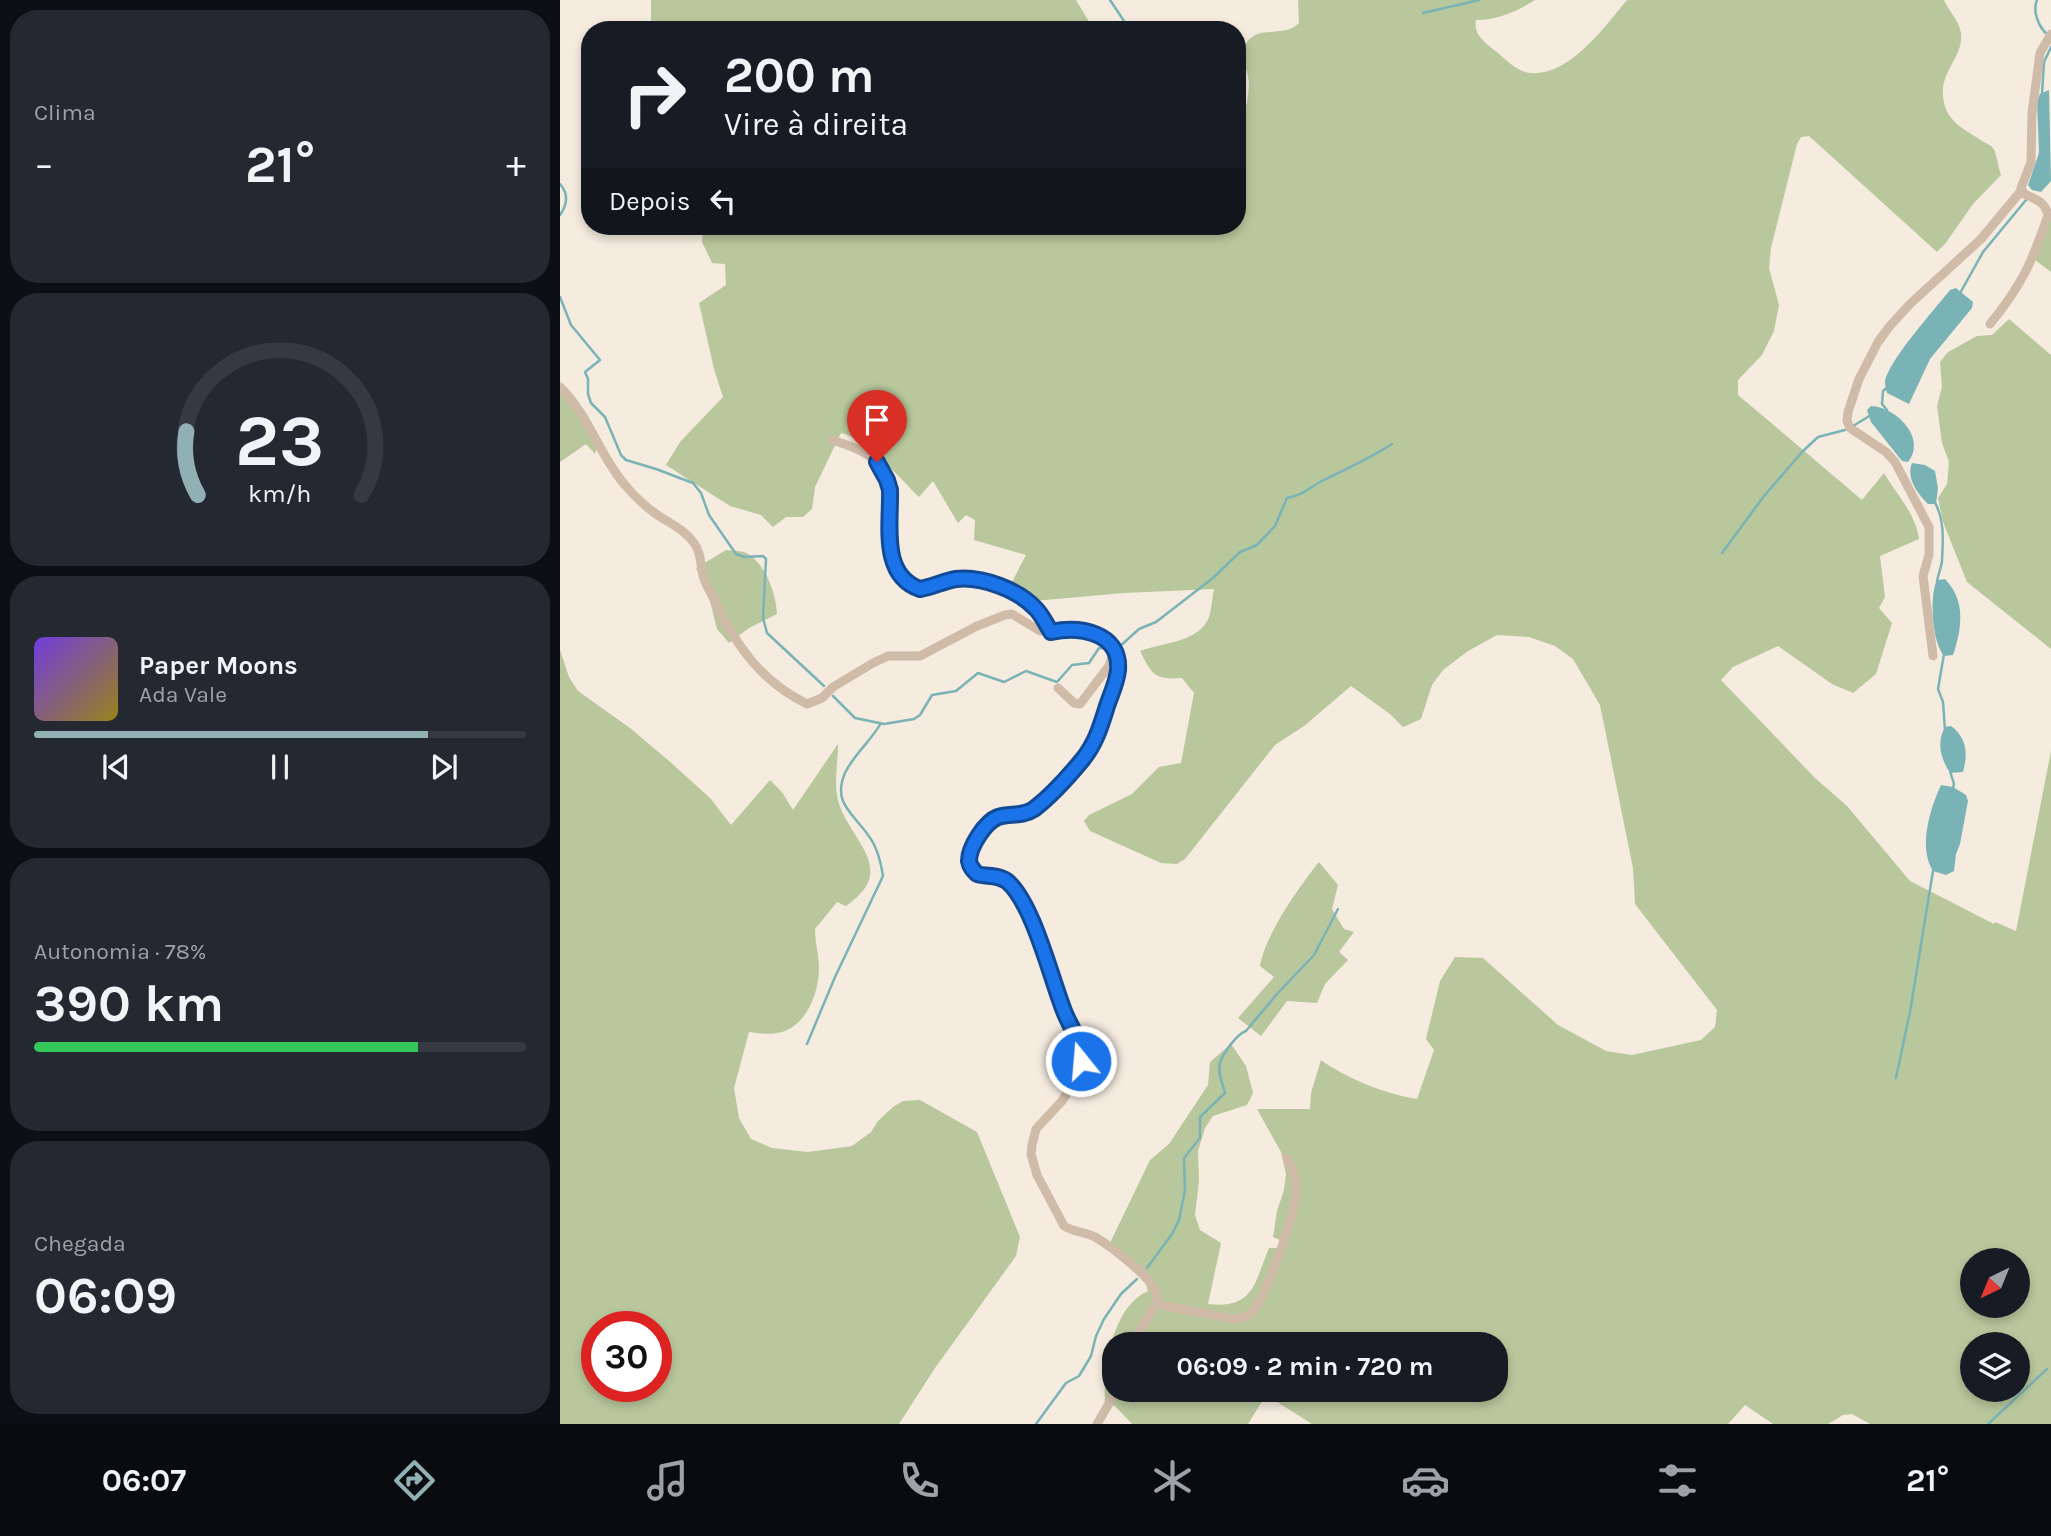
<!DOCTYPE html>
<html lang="pt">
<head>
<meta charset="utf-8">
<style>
	:root { --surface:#171b24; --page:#242831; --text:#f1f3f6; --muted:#9ea1a6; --line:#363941; --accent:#90b0b4 }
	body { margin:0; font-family:Karla,sans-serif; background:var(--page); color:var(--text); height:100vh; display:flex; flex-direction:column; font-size:26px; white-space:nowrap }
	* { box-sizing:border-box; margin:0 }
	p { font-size:23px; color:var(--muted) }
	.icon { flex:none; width:38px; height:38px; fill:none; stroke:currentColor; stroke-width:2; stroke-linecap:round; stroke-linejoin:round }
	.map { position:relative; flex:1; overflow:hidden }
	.panel { display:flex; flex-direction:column; gap:10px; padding:10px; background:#0d0f14; width:560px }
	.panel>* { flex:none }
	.hud { position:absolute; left:21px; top:21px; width:665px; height:214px; border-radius:28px; box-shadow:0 4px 10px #0003; background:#171b24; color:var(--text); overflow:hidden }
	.needle { width:46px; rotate:223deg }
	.controls { position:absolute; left:1400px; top:1248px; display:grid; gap:14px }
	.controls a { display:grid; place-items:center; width:70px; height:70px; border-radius:50%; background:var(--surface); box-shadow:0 4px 10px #0003; font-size:35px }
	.speed { position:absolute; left:21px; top:1311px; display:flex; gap:14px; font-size:35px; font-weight:700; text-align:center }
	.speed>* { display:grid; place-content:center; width:91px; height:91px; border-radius:50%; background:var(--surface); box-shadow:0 4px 10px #0003; line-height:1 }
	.speed .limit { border:10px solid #d22; background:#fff; color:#111 }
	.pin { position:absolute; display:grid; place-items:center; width:60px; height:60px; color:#fff; margin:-72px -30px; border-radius:50% 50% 50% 0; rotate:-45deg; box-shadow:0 0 7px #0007 }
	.pin .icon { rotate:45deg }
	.me { position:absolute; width:77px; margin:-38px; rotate:343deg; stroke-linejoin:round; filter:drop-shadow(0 0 5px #0008) }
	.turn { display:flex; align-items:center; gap:24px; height:147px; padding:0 28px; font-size:32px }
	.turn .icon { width:91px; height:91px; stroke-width:2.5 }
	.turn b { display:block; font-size:49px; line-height:60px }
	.then { display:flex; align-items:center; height:66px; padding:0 28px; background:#0003; gap:14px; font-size:26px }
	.big { font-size:52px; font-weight:700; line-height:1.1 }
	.panel .card { flex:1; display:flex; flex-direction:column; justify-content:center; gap:10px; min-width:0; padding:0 24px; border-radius:28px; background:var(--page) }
	.panel .dial { align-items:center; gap:0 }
	.dial svg { height:182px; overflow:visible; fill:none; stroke:var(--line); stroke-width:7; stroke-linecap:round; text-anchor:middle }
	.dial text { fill:var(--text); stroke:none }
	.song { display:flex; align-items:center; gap:21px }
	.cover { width:84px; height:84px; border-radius:10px; background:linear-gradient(135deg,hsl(260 70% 55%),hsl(50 70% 35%)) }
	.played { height:7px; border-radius:4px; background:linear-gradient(90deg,var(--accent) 80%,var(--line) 80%) }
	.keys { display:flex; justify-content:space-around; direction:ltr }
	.heat { display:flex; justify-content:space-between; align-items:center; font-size:38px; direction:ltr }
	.charge { height:10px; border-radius:5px; background:linear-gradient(90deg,#34c759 78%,var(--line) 0) }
	.trip { position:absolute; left:542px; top:1332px; width:406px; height:70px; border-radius:28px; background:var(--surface); box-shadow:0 4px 10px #0003; font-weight:700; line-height:70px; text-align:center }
	.tabs { display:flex; height:112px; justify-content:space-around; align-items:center; background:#090b0e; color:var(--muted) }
	.tabs .icon { width:49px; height:49px }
	.tabs .selected { color:var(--accent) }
	.tabs b { font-size:32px; color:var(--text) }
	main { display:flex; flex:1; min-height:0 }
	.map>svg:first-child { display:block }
</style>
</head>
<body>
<main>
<section class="panel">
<div class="card"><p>Clima</p>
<div class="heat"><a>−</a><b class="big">21°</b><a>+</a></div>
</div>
<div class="card dial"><svg viewBox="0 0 100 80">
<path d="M14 69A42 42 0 1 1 86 69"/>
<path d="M14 69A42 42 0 0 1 9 41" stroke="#90b0b4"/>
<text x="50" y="56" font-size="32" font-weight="700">23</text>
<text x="50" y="72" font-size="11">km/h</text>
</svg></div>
<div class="card">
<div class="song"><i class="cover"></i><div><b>Paper Moons</b><p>Ada Vale</p></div></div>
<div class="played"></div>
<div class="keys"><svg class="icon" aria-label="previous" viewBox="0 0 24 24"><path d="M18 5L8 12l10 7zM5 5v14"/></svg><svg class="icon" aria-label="pause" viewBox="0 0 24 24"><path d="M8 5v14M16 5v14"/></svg><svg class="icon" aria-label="next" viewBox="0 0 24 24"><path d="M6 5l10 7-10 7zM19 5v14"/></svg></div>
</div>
<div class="card"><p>Autonomia · 78%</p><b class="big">390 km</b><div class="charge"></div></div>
<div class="card"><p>Chegada</p><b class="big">06:09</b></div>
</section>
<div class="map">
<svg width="1491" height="1424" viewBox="0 0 1491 1424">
	<rect width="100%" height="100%" fill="#f5ebdf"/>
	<g fill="#b8c79c" fill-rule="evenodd">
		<polygon points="91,0 516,0 534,30 95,30 91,20"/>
		<path d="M738 0H975C958 11 937 20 916 20 913 36 927 44 938 53 946 60 955 69 965 72 1006 82 1045 26 1067 0H1384C1389 12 1399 20 1401 33 1404 60 1375 72 1385 106 1390 124 1409 132 1424 142 1427 144 1431 145 1433 148 1437 154 1438 167 1441 175L1413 204 1385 244 1377 252 1249 136 1241 137 1237 144 1211 248 1209 268 1219 305 1214 331 1202 355 1178 380V395L1302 500 1324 473C1336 494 1356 514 1359 539L1320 556 1325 597 1319 608 1332 623 1316 674 1293 693 1272 684 1218 646 1173 667 1161 680 1255 778 1287 806 1350 881 1434 924 1435 922 1456 931 1491 751V1424H1310L1292 1414 1283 1415 1268 1424H1213L1185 1405 1168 1424H752L706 1395 688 1424H572L555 1406 545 1405C543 1370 552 1306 588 1291L585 1281 550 1243 590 1160 609 1144 648 1085 650 1062 671 1044 686 1066 693 1093 687 1105 653 1116 645 1128 638 1151 639 1181 635 1215 640 1230 661 1243 648 1304C694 1309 694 1284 709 1248H718L720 1240 713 1237 717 1211 724 1190 726 1174 721 1152 697 1109H750L751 1093 761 1060C784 1077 827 1095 857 1099L874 1050 866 1039 880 981 895 957 923 958 998 1025 1046 1051 1072 1055 1141 1040 1155 1027 1157 1010 1075 904 1073 868 1040 705 1013 659 995 646 969 637 937 635 908 651 883 670 872 685 861 719 843 727 830 714 791 686 744 726 715 745 625 859 617 864 601 863 530 831 524 821 529 815 572 794 599 767 621 763 634 693 622 678C595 680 592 675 580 651 602 643 640 642 649 617 652 608 652 598 654 589L564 593 473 601 452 582 466 555 414 540 415 520 406 515 398 523 373 481 359 497C340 479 307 438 281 433L255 487 252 509 243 517H226L213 527 201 515 170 506 106 465 120 442 163 397 154 369 139 303 166 285 165 264 152 263 142 242 143 226H677V114L687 104C688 95 690 85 688 76 687 69 682 62 683 55 688 19 722 41 739 23ZM1412 1260H1458V1306H1412ZM555 1344H936V1390H555ZM1412 1344H1458V1390H1412Z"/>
		<polygon points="1491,208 1491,272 1471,257"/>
		<polygon points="1449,319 1491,355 1491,649 1407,582 1383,522 1378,498 1387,484 1389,462 1382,443 1377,406 1382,387 1380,362 1388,352 1417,336 1432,335"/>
		<polygon points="0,393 14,404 38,442 35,454 26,444 0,462"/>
		<path d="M166 550C173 551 182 550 188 554 206 565 216 594 217 614L189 628 169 643 157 629 148 593 136 568Z"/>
		<path d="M0 650 9 677 18 691 70 728 108 760 150 798 171 825 210 780 222 792 233 810 278 744C278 763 273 786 279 804 293 844 338 870 286 906L277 902 255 929C255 943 259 955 259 968 259 994 245 1029 217 1033 207 1035 198 1033 189 1032L174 1088 179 1118 191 1139 212 1148 248 1152 292 1146 311 1132 318 1121 333 1107 343 1101 360 1100 417 1132 460 1237 456 1256 375 1368 339 1424H0ZM37 1326H96V1386H37Z"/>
		<path d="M759 862 778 885 772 909 784 929 794 932 779 952 788 960 765 984 757 1003 727 1001 701 1036 678 1018 714 977 700 966C705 935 739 887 759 862Z"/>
	</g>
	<g fill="#7ab3b6">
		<polygon points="1489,90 1491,181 1481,192 1472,190 1468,185 1479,153 1477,101 1480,94"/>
		<path d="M1396 288 1413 302 1412 308 1370 359 1349 404 1327 393C1326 389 1325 386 1325 382 1328 361 1375 309 1390 290Z"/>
		<path d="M1311 406C1336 407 1367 438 1348 462L1342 461 1311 422 1307 410Z"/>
		<path d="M1352 463 1365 465 1375 471 1378 488 1376 504H1368C1357 493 1346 478 1352 463Z"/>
		<path d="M1385 579C1406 601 1402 628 1393 655L1384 656C1372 642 1369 596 1377 580Z"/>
		<path d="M1391 726C1407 738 1408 754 1403 772L1390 773C1381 759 1376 743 1385 727Z"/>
		<path d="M1381 785 1393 787 1406 795 1408 801 1400 844 1396 854 1394 871 1386 875 1373 871C1358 847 1370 809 1381 785Z"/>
	</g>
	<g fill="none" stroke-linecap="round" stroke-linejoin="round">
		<g stroke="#7ab3b6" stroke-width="2.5">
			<polyline points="550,0 570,30"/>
			<path d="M1477 0C1472 11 1479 28 1488 35"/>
			<polyline points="863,13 919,0"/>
			<polyline points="1482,94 1484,62 1491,47"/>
			<path d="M0 184C9 194 7 205 0 215"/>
			<polyline points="1399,295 1423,252 1466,200"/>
			<polyline points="0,297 11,325 40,360 25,372 28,379 28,394 31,403 45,417 61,455 66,460 96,469 133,483 141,493 149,515 176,554 184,557 203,556 206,559 203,618 207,633 264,686"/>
			<polyline points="1327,410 1322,404 1323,391 1328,387"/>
			<polyline points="1293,426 1311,415"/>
			<path d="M1374 501C1385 519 1383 541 1382 560 1382 566 1378 574 1377 582"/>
			<polyline points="1162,553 1204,496 1242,452 1258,437 1285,430"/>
			<path d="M558 648 579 629 596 622 653 578 680 552 697 545 715 526 727 498C742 496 750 487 762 481 786 469 809 459 832 444"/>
			<polyline points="1384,654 1378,689 1383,702 1385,730"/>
			<polyline points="273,696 295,718 324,724 354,719 360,715 372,695 396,691 418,673 444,682 466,671 497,682 512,665 529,663 539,648 549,648"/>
			<polyline points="1390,771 1394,784 1393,788"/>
			<path d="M247 1044 275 977 323 876C321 863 316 845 308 835 293 813 272 803 285 773 294 754 311 741 321 723"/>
			<polyline points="1336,1078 1350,1012 1373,871"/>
			<path d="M587 1268 612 1234 619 1220 625 1190 624 1158 640 1138V1117L665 1093C663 1084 657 1072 660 1063 663 1053 677 1034 686 1031L717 994 754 955 778 909"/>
			<polyline points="476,1424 506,1383 519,1376 531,1356 536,1336 544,1319 561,1294 577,1279"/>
			<polyline points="1428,1424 1487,1369"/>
		</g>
		<g stroke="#d0bba9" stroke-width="9">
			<path d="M1430 324C1462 285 1472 262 1488 215 1485 202 1476 199 1464 194L1461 188 1471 162 1472 113 1480 53 1491 34"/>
			<path d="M0 387C29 415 39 455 65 485 74 496 85 506 96 514 109 523 124 529 134 543 142 554 140 566 144 579 147 587 152 595 156 603 176 646 202 682 247 704L262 698 273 687 313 663 328 656H360L417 626 445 615 452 614 480 631 506 629 527 631 548 641 556 657 558 670 540 731 531 749 472 810 457 816 436 818 429 823 411 851 409 863 417 875 442 878 454 890 474 928 508 1021 522 1051 521 1061 513 1084 502 1101 476 1129 472 1145 471 1154 477 1175 504 1226C514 1232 525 1232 535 1237 549 1245 596 1280 597 1296 598 1306 577 1332 573 1344"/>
			<path d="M272 440C303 450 321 456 330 490 331 523 320 575 360 589 373 586 385 581 398 579 423 577 458 590 475 608 481 615 486 624 491 632"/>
			<polyline points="1373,656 1363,576 1369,555 1369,527 1335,462 1326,452 1290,428 1287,421 1288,412 1299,379 1318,342 1329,327 1350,304 1421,239 1461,191"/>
			<polyline points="498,688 514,703 520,704 549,666 554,650"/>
			<path d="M595 1304 674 1319C681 1318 688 1317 693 1311 707 1294 734 1217 736 1194 738 1181 732 1170 727 1158"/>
			<polyline points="537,1424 557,1390"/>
		</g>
	</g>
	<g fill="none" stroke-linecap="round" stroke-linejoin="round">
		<g stroke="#114b97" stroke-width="18">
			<path id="route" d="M317 462 327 480 330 490C331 524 320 575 360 589 372 587 384 581 396 579 422 576 459 590 476 609 482 615 486 624 491 632 519 626 561 632 558 670 557 682 551 694 547 706 541 725 536 743 523 759 509 776 491 796 474 809 462 817 450 813 438 817 425 822 409 847 409 861 410 867 413 870 417 874 427 877 439 874 448 882 473 904 491 978 504 1011 510 1027 523 1043 521 1061"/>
		</g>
		<use href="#route" stroke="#1a73e8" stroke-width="12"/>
	</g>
</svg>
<div class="controls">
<a><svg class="needle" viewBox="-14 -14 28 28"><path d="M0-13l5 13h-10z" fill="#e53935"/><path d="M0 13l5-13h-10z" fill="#9ea1a6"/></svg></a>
<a><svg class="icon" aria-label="layers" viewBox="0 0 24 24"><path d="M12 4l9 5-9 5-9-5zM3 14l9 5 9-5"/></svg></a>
</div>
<div class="speed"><div class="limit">30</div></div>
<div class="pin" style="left:317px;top:462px;background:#d93025"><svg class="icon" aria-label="arrive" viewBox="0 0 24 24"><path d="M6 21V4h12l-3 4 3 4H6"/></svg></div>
<svg class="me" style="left:521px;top:1061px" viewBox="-20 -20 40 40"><circle r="17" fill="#1a73e8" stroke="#fff" stroke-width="3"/><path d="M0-11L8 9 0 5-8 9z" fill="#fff"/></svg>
<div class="trip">06:09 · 2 min · 720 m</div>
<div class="hud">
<div class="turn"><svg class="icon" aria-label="right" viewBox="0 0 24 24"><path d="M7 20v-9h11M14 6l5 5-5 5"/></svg><div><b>200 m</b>Vire à direita</div></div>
<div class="then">Depois<svg class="icon" aria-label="left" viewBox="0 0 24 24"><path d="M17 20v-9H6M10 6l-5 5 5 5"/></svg></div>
</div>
</div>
</main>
<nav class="tabs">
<b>06:07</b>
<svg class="icon selected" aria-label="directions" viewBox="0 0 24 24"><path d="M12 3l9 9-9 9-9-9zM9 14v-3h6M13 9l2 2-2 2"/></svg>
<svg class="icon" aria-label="music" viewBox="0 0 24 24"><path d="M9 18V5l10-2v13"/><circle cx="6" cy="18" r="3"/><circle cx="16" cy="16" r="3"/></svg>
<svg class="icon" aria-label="phone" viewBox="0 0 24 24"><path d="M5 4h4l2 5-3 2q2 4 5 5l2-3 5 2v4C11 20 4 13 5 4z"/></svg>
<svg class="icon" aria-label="climate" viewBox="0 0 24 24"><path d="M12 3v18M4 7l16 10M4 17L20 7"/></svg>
<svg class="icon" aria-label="car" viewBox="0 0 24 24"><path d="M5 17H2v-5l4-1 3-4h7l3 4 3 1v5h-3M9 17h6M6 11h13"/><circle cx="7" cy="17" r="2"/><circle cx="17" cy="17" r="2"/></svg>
<svg class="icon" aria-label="filters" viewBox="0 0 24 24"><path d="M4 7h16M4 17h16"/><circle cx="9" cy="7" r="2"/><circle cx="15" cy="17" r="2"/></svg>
<b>21°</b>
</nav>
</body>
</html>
